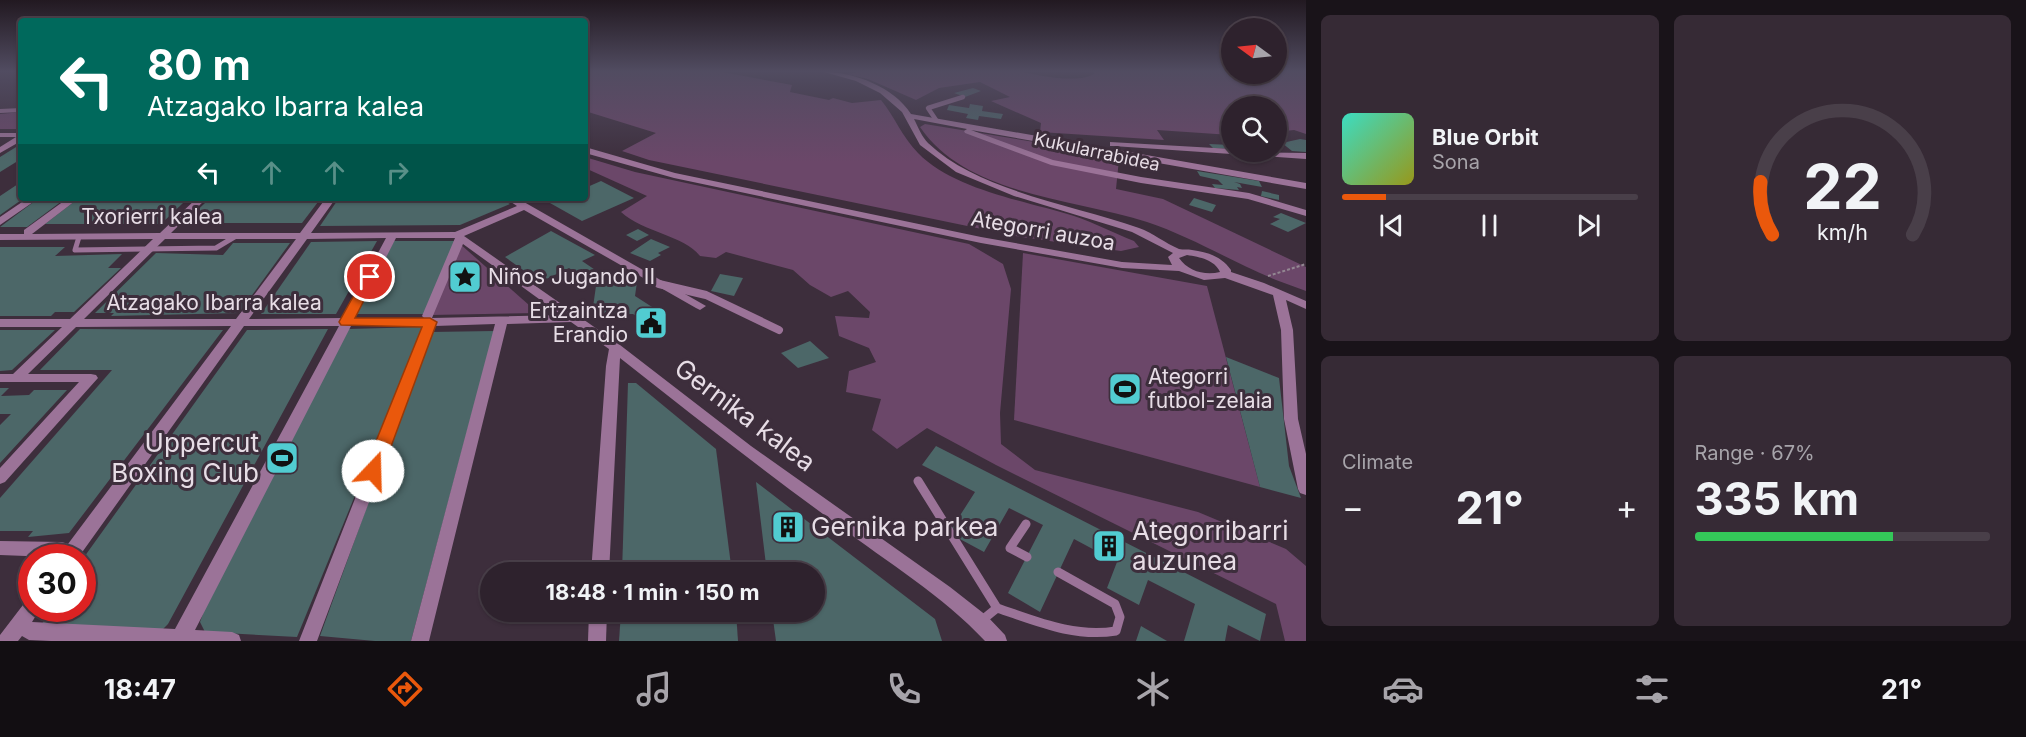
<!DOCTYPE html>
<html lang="en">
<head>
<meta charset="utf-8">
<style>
	:root { --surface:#2e222d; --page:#362a35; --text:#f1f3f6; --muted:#a7a4aa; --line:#493f49; --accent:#ea580c }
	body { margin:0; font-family:Inter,sans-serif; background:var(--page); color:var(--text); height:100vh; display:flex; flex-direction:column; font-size:22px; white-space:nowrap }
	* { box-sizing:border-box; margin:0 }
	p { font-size:20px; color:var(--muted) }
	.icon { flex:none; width:33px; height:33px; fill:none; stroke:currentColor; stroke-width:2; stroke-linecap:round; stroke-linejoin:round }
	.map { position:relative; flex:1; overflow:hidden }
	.drawer { display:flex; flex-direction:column; gap:15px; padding:15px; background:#191319; width:720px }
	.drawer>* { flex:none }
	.top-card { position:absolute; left:18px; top:18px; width:570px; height:183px; border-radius:6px; box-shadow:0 2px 4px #0004,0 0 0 2px var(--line); background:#00695c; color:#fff; overflow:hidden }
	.needle { width:39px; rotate:285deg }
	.fabs { position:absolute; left:1221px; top:18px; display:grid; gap:12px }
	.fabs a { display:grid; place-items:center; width:66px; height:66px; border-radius:50%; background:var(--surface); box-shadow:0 2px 4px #0004,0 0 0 2px var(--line); font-size:30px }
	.speed { position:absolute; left:18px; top:544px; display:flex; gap:12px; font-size:30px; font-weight:700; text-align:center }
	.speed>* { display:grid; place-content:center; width:78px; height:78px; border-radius:50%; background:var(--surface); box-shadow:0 2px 4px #0004,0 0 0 2px var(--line); line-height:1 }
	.speed .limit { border:9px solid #d22; background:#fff; color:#111 }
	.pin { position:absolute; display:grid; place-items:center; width:51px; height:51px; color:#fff; margin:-26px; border:3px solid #fff; border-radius:50%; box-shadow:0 2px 6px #0007 }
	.me { position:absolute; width:66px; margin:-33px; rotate:21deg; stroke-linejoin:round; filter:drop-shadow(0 0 4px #0008) }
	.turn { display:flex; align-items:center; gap:21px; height:126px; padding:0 30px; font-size:27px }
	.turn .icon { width:78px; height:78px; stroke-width:2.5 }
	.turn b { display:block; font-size:42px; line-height:51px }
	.lanes { display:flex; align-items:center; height:57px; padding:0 30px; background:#0003; justify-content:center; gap:30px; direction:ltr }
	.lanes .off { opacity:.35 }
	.big { font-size:45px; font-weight:700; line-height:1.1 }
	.drawer .tile { flex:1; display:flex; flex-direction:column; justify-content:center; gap:9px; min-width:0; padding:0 21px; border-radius:9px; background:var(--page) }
	.drawer .dial { align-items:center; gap:0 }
	.dial svg { height:156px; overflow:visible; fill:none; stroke:var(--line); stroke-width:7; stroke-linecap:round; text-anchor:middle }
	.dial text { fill:var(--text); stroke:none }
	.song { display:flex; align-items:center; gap:18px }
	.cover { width:72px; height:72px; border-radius:9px; background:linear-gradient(135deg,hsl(170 70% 55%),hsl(60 70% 35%)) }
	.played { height:6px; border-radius:3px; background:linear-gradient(90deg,var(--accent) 15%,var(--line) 15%) }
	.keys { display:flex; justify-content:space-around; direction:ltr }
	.heat { display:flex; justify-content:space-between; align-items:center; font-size:33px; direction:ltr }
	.charge { height:9px; border-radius:4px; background:linear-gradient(90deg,#34c759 67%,var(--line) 0) }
	.drawer .tiles { flex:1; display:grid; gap:15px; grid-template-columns:repeat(2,1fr) }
	.trip { position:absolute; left:480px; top:562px; width:345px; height:60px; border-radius:30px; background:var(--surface); box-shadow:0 2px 4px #0004,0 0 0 2px var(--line); font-weight:700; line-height:60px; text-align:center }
	.menu { display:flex; height:96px; justify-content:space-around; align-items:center; background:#120e12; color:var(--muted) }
	.menu .icon { width:42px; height:42px }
	.menu .current { color:var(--accent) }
	.menu b { font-size:27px; color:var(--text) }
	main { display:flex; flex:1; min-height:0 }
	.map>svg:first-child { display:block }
</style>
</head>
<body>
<main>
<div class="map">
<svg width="1306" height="641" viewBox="0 0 1306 641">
	<rect width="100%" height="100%" fill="#3d2e3c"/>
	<g fill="#6b4769">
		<path d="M585 72H722L792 85 790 92 829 100 833 98 852 103 881 100C895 117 902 137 918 153 954 190 1026 201 1074 216 1095 223 1114 233 1134 241L1139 247 1121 251 1021 237 649 160 622 151 656 133 585 111Z"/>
		<path d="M859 72H1023C1040 76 1082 84 1095 73L1092 72H1306V134L1294 130 1277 132 1276 106H1232L1231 135 1157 130 1164 140 1040 132 1041 123 991 101 1010 97 980 82 939 88 916 100 868 79 847 74Z"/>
		<polygon points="21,112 21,129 0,129 0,114"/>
		<path d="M925 124 1108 154 1119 159 1116 189 1163 199 1306 267V291C1296 287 1286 284 1276 280 1232 262 1192 237 1147 222 1073 198 967 196 920 127Z"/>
		<path d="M585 157 635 172 969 244 1003 264 1011 289 1000 413 1001 444 1035 470 1198 512 1286 549 1306 566V641H1285L1276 604 996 465 927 428 897 449 872 430 881 399 846 392 849 371 876 362 869 348 839 336 835 316 869 318 870 312 848 291 831 297 810 285 793 270 726 252 716 258 700 256C684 235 644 233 621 212L647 196 585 168Z"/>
		<polygon points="459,243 538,313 431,315"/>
		<polygon points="1023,253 1207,286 1260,487 1014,420"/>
	</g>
	<g fill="#4c6768">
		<polygon points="973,88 981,91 965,97 954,93"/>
		<polygon points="970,104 983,106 982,111 1003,114 1001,119 979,116 978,120 966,118 968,114 947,110 949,105 969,108"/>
		<polygon points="1300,139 1306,140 1306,152 1292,151 1282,143"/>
		<polygon points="21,144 21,159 0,172 0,157"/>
		<polygon points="1209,144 1232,145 1232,149 1213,148"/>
		<polygon points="1197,171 1259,181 1262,187 1234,182 1240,184 1242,188 1237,187 1239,190 1215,188 1212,184 1223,185 1218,180 1200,176"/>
		<polygon points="601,181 634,198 582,221 550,203 561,198 585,198 585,188"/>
		<polygon points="18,184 21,184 21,198 24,198 0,215 0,196"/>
		<polygon points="1262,191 1279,195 1279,200 1261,196"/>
		<polygon points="39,198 66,198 27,227 0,227"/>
		<polygon points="79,198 130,198 123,203 183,203 161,224 45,224"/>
		<polygon points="273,198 321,198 302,223 184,223 205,203 268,203"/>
		<polygon points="339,198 499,198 510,204 460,225 320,226"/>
		<polygon points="1194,198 1216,205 1212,212 1189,205"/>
		<polygon points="1281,213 1306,223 1288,232 1270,224 1280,219 1273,217"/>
		<polygon points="638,229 649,235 637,241 626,235"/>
		<polygon points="551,231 595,255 582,261 613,282 637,282 635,296 663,314 647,323 633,314 592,314 596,286 569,268 540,282 505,257"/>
		<polygon points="651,239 670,247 658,253 661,255 650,261 630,253"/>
		<polygon points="377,241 336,314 261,314 311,242"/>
		<polygon points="394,241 457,241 428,314 355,314"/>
		<polygon points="233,243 290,243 239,313 111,316 114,313 95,313 156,253 223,255"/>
		<polygon points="0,247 65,247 55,256 122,254 108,268 121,268 74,312 55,312 51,316 0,316"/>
		<polygon points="720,274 743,278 734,296 711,291"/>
		<polygon points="424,327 297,637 205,632 200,622 204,611 348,329"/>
		<polygon points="80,329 223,330 69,533 28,537 33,531 0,531 0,498 112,370 40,370"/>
		<polygon points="328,329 168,624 163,629 39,629 51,609 82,609 82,560 247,330"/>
		<polygon points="0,330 55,330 12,370 0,371"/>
		<polygon points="494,331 411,641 375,641 320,636 430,332"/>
		<polygon points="810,341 829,358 798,368 781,353"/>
		<polygon points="1226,357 1279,378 1289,466 1301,498 1260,487"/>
		<polygon points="628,383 636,383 716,449 732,573 622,573"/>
		<polygon points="0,388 9,388 1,396 29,395 34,390 67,390 0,463 0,425 11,414 0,414"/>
		<polygon points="936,446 1266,614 1260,641 1228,625 1225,641 1184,641 1195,604 1148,580 1139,605 1107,588 1117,562 1074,539 1040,612 1008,593 1043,525 1009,508 984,552 958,538 961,533 952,528 975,492 922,465"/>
		<polygon points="756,482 935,619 942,641 776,641 772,612 814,612 814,573 767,573"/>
		<polygon points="621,612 736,612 738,641 619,641"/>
		<polygon points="1141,626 1167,641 1136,641"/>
	</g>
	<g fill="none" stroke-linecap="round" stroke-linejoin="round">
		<polyline stroke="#938792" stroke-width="2" stroke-dasharray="3 2" stroke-linecap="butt" points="1268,276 1306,264"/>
		<polyline stroke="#9b7398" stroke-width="4.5" points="936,120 928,108 963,97"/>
		<g stroke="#9b7398" stroke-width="5">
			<polyline points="79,237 75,250 216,248 236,236"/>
			<polyline points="659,284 668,285"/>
		</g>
		<polyline stroke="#9b7398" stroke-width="8" points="659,284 706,295 779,330"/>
		<g stroke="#9b7398" stroke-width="9">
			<polyline points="918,481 997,608"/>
			<polyline points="1026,524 1010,548 1027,557"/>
			<path d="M981 621 997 608C1036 621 1074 638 1116 631L1120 617 1115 604 1058 572"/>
		</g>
		<g fill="#9b7398" fill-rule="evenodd">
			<path d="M824 72C854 72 894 87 911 114L1306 183V189L971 130 1053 160 1141 177 1249 193 1306 210V216L1248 199 1141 183 1051 165 965 133 964 131 967 129 914 119C918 127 922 137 928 143 980 192 1072 204 1139 228 1153 233 1165 243 1179 249 1183 250 1188 249 1192 250 1208 252 1222 257 1231 270V272L1264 283 1306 301V309L1286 300 1293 330 1298 419 1306 454V495L1300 493 1298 489 1284 419 1281 330 1273 295 1225 278 1204 280 1179 271 1122 268 981 243 674 178 585 153V147L675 173 981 237 1122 262 1172 265 1168 257 1173 253 1132 232 1014 196 956 172 920 145 902 112 880 93 856 81ZM1187 255C1200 257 1215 260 1220 272 1205 276 1188 271 1179 258Z"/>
			<polygon points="21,108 21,112 0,113 0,109"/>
			<polygon points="0,133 21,133 21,141 0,153 0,147 16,137 0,137"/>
			<polygon points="1110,142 1232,149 1232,152 1306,153 1306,159 1113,146 1110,146"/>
			<polygon points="28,198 39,198 0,225 0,217"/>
			<path d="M68 198H79L32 234 160 233 197 198H207L171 233H300L326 198H336L311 233 455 232 517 206 505 198H517L706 306 700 310 696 308 524 210 464 236 620 345 751 446 950 587 987 616 1005 635 1007 641H985C943 596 887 562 838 525 764 471 692 415 620 358L609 573H591L606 366 609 349 571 322 507 324 429 641H411L495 324 435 326 317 641H299L423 326H351L195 630 232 632 239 635 241 641H51L29 640 22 636 18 641H0V635L26 601 32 599V609H40L32 622 175 629 339 326H244L78 558 0 555V541L62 542 68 544 231 326 76 327 28 374H91L96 375 98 378 5 482 0 484V468L79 382H0V374H13L62 327H0V319H70L153 239 0 240V234H24V230ZM386 238 343 318 249 319 307 239ZM396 238H455L422 316 424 318H355ZM165 239H296L236 319H84ZM463 244 561 315 432 318Z"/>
			<polygon points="589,612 607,612 606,641 588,641"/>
		</g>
	</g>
	<linearGradient id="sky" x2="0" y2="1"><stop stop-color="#221921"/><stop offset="0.44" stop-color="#514c61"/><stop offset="1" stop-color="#514c61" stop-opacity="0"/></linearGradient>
	<rect width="1306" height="162" fill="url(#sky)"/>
	<polygon fill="#ea580c" stroke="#983908" stroke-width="1.5" points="370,273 376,277 355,318 430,318 437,322 382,471 379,476 373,478 367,476 364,471 422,327 341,325 339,322 364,277"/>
	<defs>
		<g id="sight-square" transform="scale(1.725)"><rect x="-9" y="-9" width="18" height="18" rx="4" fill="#51ccd1" stroke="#3d2e3c"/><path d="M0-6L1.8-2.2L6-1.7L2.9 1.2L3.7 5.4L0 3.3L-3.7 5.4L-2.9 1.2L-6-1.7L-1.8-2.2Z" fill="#111"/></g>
		<g id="civic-square" transform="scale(1.725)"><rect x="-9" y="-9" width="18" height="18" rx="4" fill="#51ccd1" stroke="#3d2e3c"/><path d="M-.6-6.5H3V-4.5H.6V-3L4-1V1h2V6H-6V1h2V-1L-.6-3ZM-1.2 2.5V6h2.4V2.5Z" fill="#111"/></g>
		<g id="stadium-square" transform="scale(1.725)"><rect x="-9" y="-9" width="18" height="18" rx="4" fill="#51ccd1" stroke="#3d2e3c"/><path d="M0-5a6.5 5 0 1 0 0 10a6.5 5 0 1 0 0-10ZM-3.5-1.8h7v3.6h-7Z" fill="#111"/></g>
		<g id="building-square" transform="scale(1.725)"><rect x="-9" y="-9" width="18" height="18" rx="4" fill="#51ccd1" stroke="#3d2e3c"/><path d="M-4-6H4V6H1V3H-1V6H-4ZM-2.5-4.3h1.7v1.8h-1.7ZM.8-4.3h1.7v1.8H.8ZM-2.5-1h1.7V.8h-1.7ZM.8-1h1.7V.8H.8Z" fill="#111"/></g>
	</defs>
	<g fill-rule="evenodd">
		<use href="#sight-square" x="465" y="277"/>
		<use href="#civic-square" x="651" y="323"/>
		<use href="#stadium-square" x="1125" y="389"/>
		<use href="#stadium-square" x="282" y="458"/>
		<use href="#building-square" x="788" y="527"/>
		<use href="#building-square" x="1109" y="546"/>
	</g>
	<g text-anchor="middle" stroke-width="6" stroke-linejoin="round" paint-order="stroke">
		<g font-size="18" fill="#e7dde6" stroke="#3d2e3c">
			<text transform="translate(1097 152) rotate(12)" y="6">Kukularrabidea</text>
		</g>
		<g font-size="21" fill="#e7dde6" stroke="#3d2e3c">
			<text x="152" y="224">Txorierri kalea</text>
			<text transform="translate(1043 231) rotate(10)" y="7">Ategorri auzoa</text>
			<text x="214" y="310">Atzagako Ibarra kalea</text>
		</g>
		<g font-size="21" fill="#e7dde6" stroke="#3d2e3c" text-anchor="start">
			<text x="488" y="284">Niños Jugando II</text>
			<text x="628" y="318" text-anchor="end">Ertzaintza<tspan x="628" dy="24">Erandio</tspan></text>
			<text x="1148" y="384">Ategorri<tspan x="1148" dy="24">futbol-zelaia</tspan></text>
		</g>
		<g font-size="26" fill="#e7dde6" stroke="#3d2e3c">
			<text transform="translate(745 415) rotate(37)" y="9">Gernika kalea</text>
		</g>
		<g font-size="26" fill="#e7dde6" stroke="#3d2e3c" text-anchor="start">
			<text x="259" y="452" text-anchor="end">Uppercut<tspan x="259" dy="30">Boxing Club</tspan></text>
			<text x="811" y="536">Gernika parkea</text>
			<text x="1132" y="540">Ategorribarri<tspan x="1132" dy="30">auzunea</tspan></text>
		</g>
	</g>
</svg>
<div class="fabs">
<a><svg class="needle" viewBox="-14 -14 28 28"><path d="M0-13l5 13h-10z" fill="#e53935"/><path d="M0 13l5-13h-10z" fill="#a7a4aa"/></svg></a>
<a><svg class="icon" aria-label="search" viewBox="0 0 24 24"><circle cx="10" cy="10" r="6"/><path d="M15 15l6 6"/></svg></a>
</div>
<div class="speed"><div class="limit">30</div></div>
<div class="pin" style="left:370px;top:277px;background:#d93025"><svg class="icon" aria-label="arrive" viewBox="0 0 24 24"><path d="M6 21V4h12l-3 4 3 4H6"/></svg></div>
<svg class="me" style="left:373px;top:471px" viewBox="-20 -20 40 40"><circle r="19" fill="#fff"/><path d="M0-13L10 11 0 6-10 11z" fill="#ea580c"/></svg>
<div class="trip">18:48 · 1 min · 150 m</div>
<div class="top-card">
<div class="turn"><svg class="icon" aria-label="left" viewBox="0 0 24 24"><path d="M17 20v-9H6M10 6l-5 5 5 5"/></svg><div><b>80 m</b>Atzagako Ibarra kalea</div></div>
<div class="lanes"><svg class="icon" aria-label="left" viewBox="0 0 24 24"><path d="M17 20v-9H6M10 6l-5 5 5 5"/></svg><svg class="icon off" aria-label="ahead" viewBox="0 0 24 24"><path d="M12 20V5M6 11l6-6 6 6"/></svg><svg class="icon off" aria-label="ahead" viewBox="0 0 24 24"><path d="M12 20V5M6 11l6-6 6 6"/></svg><svg class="icon off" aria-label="right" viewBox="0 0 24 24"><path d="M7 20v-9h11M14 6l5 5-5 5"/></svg></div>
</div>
</div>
<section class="drawer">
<div class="tiles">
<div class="tile">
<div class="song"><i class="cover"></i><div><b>Blue Orbit</b><p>Sona</p></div></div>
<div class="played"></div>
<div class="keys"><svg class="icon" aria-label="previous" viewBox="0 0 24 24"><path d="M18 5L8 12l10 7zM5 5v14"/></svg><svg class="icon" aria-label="pause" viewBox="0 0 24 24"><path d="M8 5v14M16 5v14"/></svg><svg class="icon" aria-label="next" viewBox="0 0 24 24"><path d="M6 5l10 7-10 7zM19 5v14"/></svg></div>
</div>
<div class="tile dial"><svg viewBox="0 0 100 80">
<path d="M14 69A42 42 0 1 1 86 69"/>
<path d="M14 69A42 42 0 0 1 8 42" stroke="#ea580c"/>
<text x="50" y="56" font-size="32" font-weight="700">22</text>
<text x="50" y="72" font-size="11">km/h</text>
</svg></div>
<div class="tile"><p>Climate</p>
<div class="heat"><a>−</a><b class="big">21°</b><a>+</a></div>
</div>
<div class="tile"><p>Range · 67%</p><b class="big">335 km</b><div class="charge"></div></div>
</div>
</section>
</main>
<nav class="menu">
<b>18:47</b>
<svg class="icon current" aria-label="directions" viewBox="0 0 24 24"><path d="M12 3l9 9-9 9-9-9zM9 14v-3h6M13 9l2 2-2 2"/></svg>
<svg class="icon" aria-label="music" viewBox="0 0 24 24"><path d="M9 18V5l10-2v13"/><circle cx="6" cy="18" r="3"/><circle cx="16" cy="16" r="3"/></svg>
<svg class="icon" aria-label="phone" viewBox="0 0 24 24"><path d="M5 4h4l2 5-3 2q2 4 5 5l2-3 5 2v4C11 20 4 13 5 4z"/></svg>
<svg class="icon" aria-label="climate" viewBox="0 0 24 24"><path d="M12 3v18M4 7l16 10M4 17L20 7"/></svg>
<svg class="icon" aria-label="car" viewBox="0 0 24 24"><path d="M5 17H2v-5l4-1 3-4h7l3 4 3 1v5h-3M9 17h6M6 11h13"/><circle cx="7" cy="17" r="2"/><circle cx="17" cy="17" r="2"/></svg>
<svg class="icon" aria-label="filters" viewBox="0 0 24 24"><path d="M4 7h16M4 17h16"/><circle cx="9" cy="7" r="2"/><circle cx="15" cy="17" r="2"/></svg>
<b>21°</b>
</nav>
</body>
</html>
